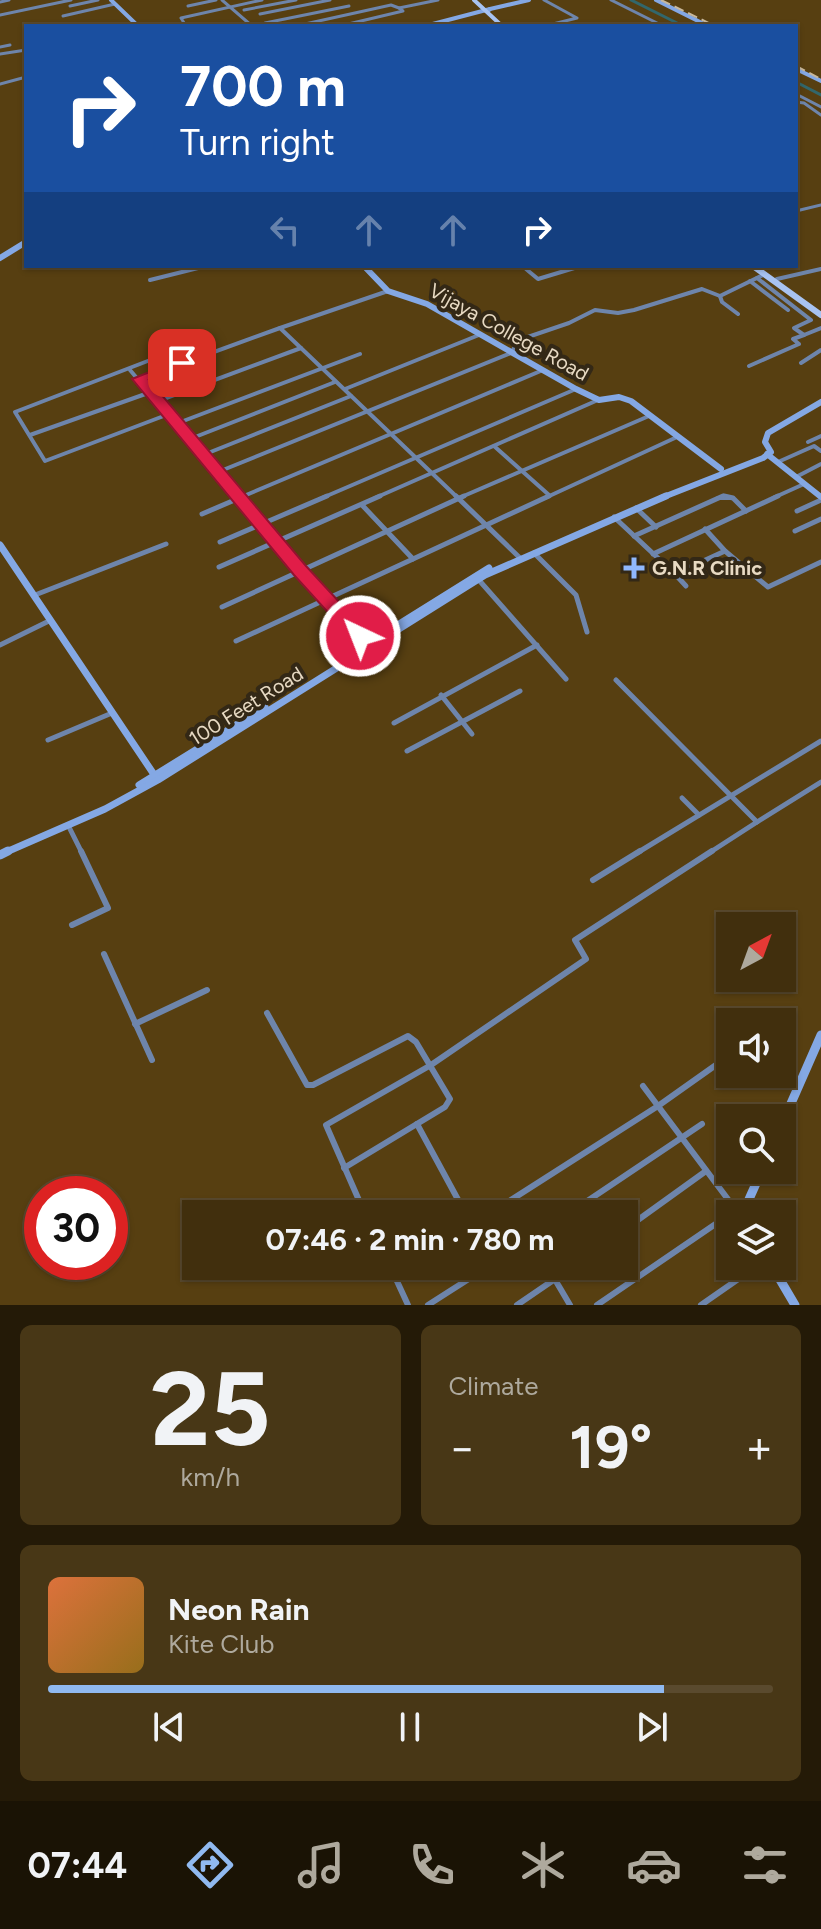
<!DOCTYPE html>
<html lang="en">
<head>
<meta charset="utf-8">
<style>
	:root { --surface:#412f0d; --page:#483716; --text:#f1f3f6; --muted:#aea99d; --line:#5a4a2e; --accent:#90b9f0 }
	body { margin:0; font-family:Figtree,sans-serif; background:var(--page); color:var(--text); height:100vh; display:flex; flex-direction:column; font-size:30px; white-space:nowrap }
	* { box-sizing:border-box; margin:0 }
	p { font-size:26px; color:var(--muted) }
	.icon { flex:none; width:44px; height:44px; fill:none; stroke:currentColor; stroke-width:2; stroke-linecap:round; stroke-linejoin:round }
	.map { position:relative; height:1305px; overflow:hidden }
	.panel { display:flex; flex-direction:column; gap:20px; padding:20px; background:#241a07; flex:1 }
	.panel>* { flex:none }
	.hud { position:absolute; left:24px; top:24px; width:774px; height:244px; border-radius:0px; box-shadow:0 2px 6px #0004,0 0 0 2px var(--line); background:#1a4fa0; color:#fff; overflow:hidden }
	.needle { width:52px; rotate:41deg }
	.tools { position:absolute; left:716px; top:912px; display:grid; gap:16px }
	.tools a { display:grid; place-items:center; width:80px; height:80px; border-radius:0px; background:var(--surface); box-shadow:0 2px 6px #0004,0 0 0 2px var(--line); font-size:40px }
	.speed { position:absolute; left:24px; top:1176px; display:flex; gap:16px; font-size:40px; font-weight:700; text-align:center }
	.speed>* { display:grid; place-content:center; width:104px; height:104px; border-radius:50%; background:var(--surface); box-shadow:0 2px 6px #0004,0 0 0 2px var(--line); line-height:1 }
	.speed .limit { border:12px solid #d22; background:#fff; color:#111 }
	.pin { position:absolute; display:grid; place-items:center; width:68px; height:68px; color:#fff; margin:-34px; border-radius:16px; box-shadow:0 4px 12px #0006 }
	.me { position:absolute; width:88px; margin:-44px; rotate:317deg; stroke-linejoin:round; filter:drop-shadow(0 0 6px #0008) }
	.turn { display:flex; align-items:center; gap:28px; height:168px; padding:0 24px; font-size:36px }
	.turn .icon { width:104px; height:104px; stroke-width:2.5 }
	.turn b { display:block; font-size:56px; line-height:68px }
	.lanes { display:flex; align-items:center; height:76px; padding:0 24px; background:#0003; justify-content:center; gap:40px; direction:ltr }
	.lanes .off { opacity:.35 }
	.big { font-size:60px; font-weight:700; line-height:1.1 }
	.panel .widget { flex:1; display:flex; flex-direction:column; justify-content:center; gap:12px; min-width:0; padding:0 28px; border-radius:12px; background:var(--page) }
	.panel .dial { align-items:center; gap:0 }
	.dial b { font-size:104px; line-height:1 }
	.song { display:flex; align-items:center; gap:24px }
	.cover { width:96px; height:96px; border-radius:12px; background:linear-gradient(135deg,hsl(20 70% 55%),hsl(40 70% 35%)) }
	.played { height:8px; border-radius:4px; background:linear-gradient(90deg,var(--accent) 85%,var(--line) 85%) }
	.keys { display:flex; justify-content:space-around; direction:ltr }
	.heat { display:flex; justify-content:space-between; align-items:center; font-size:44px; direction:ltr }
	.panel .tiles { flex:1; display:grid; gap:20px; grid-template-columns:1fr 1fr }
	.widget:last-child { grid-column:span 2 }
	.trip { position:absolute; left:182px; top:1200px; width:456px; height:80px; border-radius:0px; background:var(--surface); box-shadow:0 2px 6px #0004,0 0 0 2px var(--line); font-weight:700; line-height:80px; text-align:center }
	.dock { display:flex; height:128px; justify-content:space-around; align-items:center; background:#1a1305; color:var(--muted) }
	.dock .icon { width:56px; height:56px }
	.dock .on { color:var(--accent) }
	.dock b { font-size:36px; color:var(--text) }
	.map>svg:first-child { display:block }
</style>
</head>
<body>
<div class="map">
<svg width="821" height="1305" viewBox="0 0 821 1305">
	<rect width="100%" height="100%" fill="#573f11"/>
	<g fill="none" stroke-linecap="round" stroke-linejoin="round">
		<g stroke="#32676b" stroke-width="3">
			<polyline points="631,0 683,26"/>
			<polyline points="796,82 821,95"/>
		</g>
		<g stroke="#6e85ab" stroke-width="3">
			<polyline points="222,0 252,26"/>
			<polyline points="544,0 577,18 545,26"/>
			<polyline points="611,0 663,26"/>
			<polyline points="0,2 9,0"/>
			<polyline points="70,6 98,0"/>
			<polyline points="188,6 216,0"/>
			<polyline points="244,10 296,0"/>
			<polyline points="260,14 330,0"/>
			<polyline points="0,15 71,0"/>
			<polyline points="63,16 115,4"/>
			<polyline points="265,23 349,6"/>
			<polyline points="186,26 181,18 262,0"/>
			<polyline points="296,26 391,5 399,8 438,0"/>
			<polyline points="340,26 403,11 399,8"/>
			<polyline points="0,47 10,45"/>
			<polyline points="0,54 26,50"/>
			<polyline points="0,84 26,77"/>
			<polyline points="796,94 821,107"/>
			<polyline points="796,102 804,103 821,115"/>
			<polyline points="796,211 821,205"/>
		</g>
		<g stroke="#6e85ab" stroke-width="4">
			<polyline points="700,266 712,266"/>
			<polyline points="526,269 538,279 581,266"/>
			<polyline points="757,278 811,320 794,328 804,335 821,328"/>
			<polyline points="777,279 821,269"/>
			<polyline points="150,280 206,266"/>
			<polyline points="750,281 788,310"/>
			<polyline points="738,314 722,302 720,296 765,274"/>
			<polyline points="280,328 388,291"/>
			<polyline points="189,339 203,355"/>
			<polyline points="801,363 821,350"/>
			<polyline points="749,366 799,344 793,339 804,335"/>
			<polyline points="130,370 238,498"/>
			<polyline points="140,379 280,328 458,498"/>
			<polyline points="345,389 479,335"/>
			<polyline points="158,401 301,348"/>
			<polyline points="169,414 45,461 15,412 192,344"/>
			<polyline points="178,423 360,354"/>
			<polyline points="30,435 151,392"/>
			<polyline points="190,439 335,382"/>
			<polyline points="808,442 821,436"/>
			<polyline points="494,446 549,495"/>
			<polyline points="203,455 351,396"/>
			<polyline points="778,462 814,446 821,451"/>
			<polyline points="218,472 511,353 519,340 569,323 595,310 618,313 634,310 702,289 720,296"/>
			<polyline points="796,477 821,464"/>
			<polyline points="239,498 543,370"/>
			<polyline points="322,498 576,389"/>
			<polyline points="375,498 598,400"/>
			<polyline points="459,498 649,416"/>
			<polyline points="545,498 677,437"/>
			<polyline points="718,498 733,498"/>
			<polyline points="773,498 804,484"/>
		</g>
		<g stroke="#6e85ab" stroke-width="5">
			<polyline points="237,496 300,571 369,643"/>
			<polyline points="456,496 520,558"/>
			<polyline points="724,496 733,498 746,511"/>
			<polyline points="362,505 413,559"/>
			<polyline points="636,508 656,527"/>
			<polyline points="797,511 821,500"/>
			<polyline points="202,514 244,496"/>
			<polyline points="614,517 675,574 725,551"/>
			<polyline points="705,529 725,551 768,587 821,562"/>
			<polyline points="795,531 821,519"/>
			<polyline points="634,536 723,496"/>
			<polyline points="220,542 327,496"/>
			<polyline points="534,553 576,595 587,632"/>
			<polyline points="653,554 778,496"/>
			<polyline points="219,567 380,496"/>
			<polyline points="675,574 686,586"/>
			<polyline points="478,579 566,679"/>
			<polyline points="35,595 166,544"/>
			<polyline points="222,607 464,496"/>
			<polyline points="236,641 549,496"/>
			<polyline points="0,645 51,620"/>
			<polyline points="616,680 757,822 709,853"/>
			<polyline points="441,695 472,734"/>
			<polyline points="394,723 537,645"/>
			<polyline points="48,740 112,713"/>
			<polyline points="407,751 520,691"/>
			<polyline points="682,798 699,815"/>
			<polyline points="757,822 821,782"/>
			<polyline points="68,825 82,853"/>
			<polyline points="637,853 821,741"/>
		</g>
		<g stroke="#6e85ab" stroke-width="6">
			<polyline points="593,880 640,851"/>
			<polyline points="72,925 108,908 81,851"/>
			<polyline points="104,954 152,1060"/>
			<polyline points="267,1013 307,1085 313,1085 408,1036 416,1042 450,1099 445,1107 344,1168"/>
			<polyline points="135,1024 207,990"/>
			<polyline points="643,1086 736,1210 745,1213"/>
			<polyline points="417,1124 462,1207 468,1209 481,1202 491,1213"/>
			<polyline points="508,1203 515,1214"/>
			<polyline points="365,1214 326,1125 431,1065 586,959 575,940 712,851"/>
			<polyline points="489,1214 658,1106 730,1055"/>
			<polyline points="568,1214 702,1124"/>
			<polyline points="624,1230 706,1171"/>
			<polyline points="390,1266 408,1305"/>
			<polyline points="547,1266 570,1305"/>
			<polyline points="428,1305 489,1266"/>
			<polyline points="517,1305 574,1266"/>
			<polyline points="597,1305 736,1210"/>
			<polyline points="701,1305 757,1266"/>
		</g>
		<g stroke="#84a8e4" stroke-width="4">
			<polyline points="111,0 138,26"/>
			<polyline points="656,0 708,26"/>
			<polyline points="490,9 529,0"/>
			<polyline points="425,26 490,9 488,11"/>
			<polyline points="796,69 821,81"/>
		</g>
		<g stroke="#84a8e4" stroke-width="6">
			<polyline points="0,258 26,242"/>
			<polyline points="364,266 388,291 427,304 576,389 599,400 619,397 631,401 721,469"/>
			<polyline points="767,454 821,497"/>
			<polyline points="661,498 763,458 771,452 765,442 768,433 821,402"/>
		</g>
		<g stroke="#84a8e4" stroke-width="7">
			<polyline points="0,545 157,779"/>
			<polyline points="388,631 489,568"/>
			<polyline points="139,785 265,707"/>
			<polyline points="4,853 105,809 158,780 485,575 666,496"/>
		</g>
		<g stroke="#84a8e4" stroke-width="9">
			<polyline points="0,855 8,851"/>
			<polyline points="782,1124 821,1035"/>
			<polyline points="746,1214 746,1206 762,1170"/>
			<polyline points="772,1266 795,1305"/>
		</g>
		<polyline stroke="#a8c3f1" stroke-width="4" points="474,0 502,26"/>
		<polyline stroke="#a8c3f1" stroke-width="6" points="753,266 821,315"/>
		<g stroke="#c8b89c" stroke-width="2" stroke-dasharray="10 5" stroke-linecap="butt">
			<polyline points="661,0 715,26"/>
			<polyline points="796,66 821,79"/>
		</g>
	</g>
	<polygon fill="#e11d48" stroke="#92132f" stroke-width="2" points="182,359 189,363 187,366 149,380 306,566 367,632 369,636 367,641 354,641 294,575 132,379"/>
	<path fill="#90b8fd" stroke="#332816" stroke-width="3" d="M630 556h8v8h8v8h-8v8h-8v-8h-8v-8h8z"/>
	<g text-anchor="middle" stroke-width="8" stroke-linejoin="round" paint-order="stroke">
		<g font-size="20" fill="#e8dac3" stroke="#332816">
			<text transform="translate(509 332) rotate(29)" y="7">Vijaya College Road</text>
			<text transform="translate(246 706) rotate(-32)" y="7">100 Feet Road</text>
		</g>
		<g font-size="20" font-weight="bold" fill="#e8dac3" stroke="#332816" text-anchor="start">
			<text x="652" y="575">G.N.R Clinic</text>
		</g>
	</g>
</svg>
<div class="tools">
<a><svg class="needle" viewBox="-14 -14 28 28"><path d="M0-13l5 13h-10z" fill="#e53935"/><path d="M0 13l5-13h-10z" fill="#aea99d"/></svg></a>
<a><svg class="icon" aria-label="sound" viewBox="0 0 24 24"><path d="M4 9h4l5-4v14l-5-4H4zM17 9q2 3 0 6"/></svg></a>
<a><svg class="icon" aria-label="search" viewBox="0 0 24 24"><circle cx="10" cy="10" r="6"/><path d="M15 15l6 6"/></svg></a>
<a><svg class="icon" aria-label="layers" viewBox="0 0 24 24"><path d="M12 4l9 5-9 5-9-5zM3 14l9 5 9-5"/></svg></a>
</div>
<div class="speed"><div class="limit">30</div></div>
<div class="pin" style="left:182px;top:363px;background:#d93025"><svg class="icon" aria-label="arrive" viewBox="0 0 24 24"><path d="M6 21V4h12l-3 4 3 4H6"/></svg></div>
<svg class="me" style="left:360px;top:636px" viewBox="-20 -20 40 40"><circle r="17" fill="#e11d48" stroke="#fff" stroke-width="3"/><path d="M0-11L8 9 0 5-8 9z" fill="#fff"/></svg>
<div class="trip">07:46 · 2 min · 780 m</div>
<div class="hud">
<div class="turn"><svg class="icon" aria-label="right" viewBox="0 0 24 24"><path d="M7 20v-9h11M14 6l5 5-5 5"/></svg><div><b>700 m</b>Turn right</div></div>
<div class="lanes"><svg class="icon off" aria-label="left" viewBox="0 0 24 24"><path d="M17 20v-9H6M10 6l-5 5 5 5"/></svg><svg class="icon off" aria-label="ahead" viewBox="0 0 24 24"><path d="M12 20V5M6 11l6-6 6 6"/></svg><svg class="icon off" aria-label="ahead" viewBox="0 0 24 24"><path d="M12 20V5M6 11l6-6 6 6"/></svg><svg class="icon" aria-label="right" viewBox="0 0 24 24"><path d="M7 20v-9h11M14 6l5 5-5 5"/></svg></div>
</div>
</div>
<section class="panel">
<div class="tiles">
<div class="widget dial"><b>25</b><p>km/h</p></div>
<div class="widget"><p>Climate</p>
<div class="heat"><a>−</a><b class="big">19°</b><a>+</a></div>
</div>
<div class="widget">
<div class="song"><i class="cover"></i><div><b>Neon Rain</b><p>Kite Club</p></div></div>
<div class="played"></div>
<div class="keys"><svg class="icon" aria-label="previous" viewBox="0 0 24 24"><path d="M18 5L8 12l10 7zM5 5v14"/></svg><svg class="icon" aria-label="pause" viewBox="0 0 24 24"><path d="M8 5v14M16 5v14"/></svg><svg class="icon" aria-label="next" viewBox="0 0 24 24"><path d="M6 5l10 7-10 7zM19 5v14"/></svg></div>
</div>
</div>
</section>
<nav class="dock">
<b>07:44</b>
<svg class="icon on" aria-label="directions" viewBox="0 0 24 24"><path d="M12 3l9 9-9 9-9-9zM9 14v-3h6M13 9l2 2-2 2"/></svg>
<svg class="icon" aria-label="music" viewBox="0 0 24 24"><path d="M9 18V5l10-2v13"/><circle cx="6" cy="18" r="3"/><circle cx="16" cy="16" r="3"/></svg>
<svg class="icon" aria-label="phone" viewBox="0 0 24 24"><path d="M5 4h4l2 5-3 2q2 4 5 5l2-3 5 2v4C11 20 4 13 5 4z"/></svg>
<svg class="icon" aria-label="climate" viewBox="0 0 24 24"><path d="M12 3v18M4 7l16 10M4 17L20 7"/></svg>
<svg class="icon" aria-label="car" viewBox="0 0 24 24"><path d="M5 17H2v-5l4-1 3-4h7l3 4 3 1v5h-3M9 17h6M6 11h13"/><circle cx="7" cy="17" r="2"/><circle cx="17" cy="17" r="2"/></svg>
<svg class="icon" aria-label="filters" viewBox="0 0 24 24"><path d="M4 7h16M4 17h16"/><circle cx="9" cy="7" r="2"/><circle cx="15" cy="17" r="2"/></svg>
</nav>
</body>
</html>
